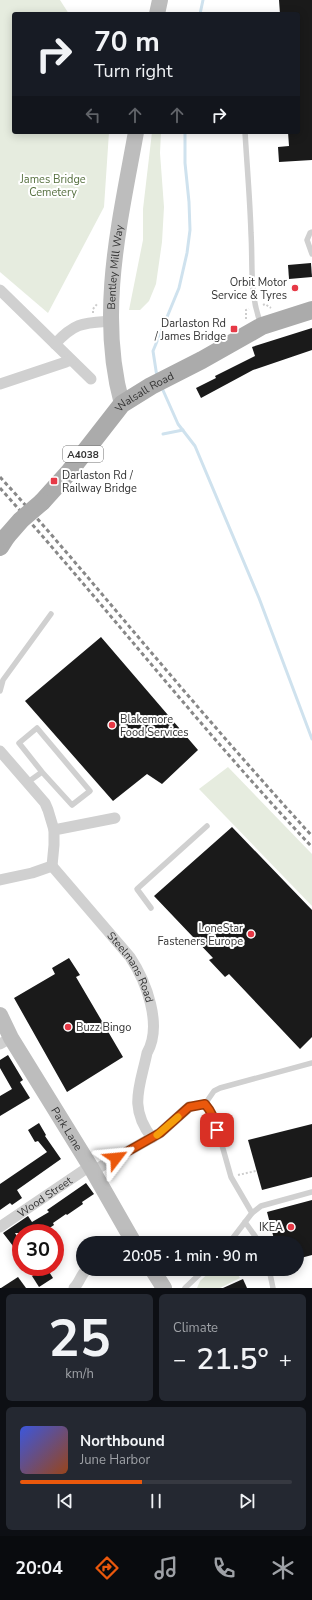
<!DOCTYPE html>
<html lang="en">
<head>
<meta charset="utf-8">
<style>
	:root { --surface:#171b24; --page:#242831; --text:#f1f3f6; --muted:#9ea1a6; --line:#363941; --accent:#ea580c }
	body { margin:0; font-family:"Nunito Sans",sans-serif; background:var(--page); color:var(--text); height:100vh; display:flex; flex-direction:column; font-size:15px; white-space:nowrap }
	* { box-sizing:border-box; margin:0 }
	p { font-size:13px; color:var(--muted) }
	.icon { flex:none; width:22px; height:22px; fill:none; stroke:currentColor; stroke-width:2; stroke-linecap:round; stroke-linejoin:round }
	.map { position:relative; height:1288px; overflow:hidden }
	.drawer { display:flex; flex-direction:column; gap:6px; padding:6px; background:#0d0f14; flex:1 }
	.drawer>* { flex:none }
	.top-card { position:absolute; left:12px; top:12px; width:288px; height:122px; border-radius:4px; box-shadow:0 2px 10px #0003; background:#171b24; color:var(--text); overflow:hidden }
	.speed { position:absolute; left:12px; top:1224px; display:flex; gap:8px; font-size:20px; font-weight:700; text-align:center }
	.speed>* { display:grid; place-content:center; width:52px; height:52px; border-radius:50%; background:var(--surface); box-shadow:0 2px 10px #0003; line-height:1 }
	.speed .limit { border:6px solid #d22; background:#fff; color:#111 }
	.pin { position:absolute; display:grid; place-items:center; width:34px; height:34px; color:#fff; margin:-17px; border-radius:8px; box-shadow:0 2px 6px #0006 }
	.me { position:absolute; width:44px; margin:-22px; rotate:61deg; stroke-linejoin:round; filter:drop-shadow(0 0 3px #0008) }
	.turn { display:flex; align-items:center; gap:14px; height:84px; padding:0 16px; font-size:18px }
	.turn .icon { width:52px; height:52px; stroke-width:2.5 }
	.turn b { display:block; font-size:28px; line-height:34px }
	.lanes { display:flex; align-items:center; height:38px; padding:0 16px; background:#0003; justify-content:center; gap:20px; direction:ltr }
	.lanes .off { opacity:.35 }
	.big { font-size:30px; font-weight:600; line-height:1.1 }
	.drawer .card { flex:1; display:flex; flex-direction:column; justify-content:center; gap:6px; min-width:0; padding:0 14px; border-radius:6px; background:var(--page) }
	.drawer .dial { align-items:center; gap:0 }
	.dial b { font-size:52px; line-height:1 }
	.song { display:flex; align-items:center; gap:12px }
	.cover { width:48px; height:48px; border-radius:6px; background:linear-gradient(135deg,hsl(230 70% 55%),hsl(20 70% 35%)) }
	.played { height:4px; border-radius:2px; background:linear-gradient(90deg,var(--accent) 45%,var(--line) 45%) }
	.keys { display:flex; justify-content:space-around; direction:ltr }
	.heat { display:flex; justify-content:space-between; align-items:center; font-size:22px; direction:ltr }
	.drawer .tiles { flex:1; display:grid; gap:6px; grid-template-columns:1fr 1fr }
	.card:last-child { grid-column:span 2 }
	.trip { position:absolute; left:76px; top:1236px; width:228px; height:40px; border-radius:20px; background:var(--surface); box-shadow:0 2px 10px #0003; font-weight:600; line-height:40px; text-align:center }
	.dock { display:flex; height:64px; justify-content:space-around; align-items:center; background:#090b0e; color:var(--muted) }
	.dock .icon { width:28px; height:28px }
	.dock .current { color:var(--accent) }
	.dock b { font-size:18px; color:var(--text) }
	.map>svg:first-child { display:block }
</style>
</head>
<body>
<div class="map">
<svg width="312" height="1288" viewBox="0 0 312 1288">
	<rect width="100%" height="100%" fill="#fff"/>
	<g fill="#e6ecdf">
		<polygon points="0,0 60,0 69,14 14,14 14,132 109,132 104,207 48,313 0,272"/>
		<polygon points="152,132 161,132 160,153 164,207 162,242 156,284 149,301 140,310 129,310 143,240 143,209"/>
		<polygon points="228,767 312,854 312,906 199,789"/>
		<polygon points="213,1269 234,1269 240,1278 220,1288 197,1288 200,1281"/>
	</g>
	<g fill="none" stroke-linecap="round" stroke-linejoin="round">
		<g stroke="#cfe2ee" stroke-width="3">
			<polyline points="200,14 203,0"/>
			<polyline points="157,377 153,351 179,288 187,253 190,230 189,202 185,163 185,132"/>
			<polyline points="162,388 178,424 195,446 259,598 312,739"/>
			<polyline points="163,434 183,430"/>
		</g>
	</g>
	<g fill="#1a1a1a">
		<polygon points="279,0 312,0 312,160 279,162 278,147 289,146 288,132 298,132 298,14 280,14"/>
		<polygon points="311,263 312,277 289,279 288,265"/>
		<polygon points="312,328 312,350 253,370 201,398 196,388 216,378 215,376 255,356 252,347"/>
		<polygon points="101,637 198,750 162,784 147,774 113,801 25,701"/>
		<polygon points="232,827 312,910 312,1037 300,1049 229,974 225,977 209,960 213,958 154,896"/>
		<polygon points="69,958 80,975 76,977 123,1057 67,1092 14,998 55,974 52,968"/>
		<polygon points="8,1055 23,1080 20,1082 30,1098 0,1116 0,1096 12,1089 0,1068 0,1060"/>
		<polygon points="39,1123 46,1135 45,1136 61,1159 17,1190 22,1198 12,1205 10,1203 0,1210 0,1184 47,1152 38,1141 35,1142 28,1130"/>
		<polygon points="312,1124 312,1177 262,1190 248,1140"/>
		<polygon points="86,1183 94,1194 82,1202 83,1204 67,1215 66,1214 53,1223 54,1225 42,1233 15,1233 20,1241 13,1246 3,1233 28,1216 32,1222 49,1212 47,1210"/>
		<polygon points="312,1200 312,1255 297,1259 297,1243 275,1243 267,1212"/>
		<polygon points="46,1267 53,1278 39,1287 32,1276"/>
		<polygon points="18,1277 26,1288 1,1288"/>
		<polygon points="243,1279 247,1288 223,1288"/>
	</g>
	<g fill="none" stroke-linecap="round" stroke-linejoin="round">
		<g stroke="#cdcdcd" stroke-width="2" stroke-dasharray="2 2" stroke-linecap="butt">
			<polyline points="263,305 265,304 271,308"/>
			<polyline points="93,313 93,309 98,303"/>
			<polyline points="246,319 246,310 249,309"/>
			<polyline points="238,1175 256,1171"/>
		</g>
		<g stroke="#d0d0d0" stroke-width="5.5">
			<path d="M245 132C247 166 250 200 251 233 253 265 249 294 261 324"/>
			<polyline points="312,232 310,233 307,240 312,254"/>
			<polyline points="0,691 3,680 51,614"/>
			<polyline points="28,782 42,772 19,743 37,728 90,791 72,805 42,772"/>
			<polyline points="151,908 137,889 207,826"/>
			<polyline points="205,1104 214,1091 220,1088 312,1063"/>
			<polyline points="189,1107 205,1104 210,1110 214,1117 231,1177 252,1213"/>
			<polyline points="245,1222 260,1243"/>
			<polyline points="229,1243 252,1213 261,1206 312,1192"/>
			<polyline points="269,1269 273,1288"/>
			<polyline points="185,1288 205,1269"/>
		</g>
		<g stroke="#d0d0d0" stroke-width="11">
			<polyline points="0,290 91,379"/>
			<path d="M55 344C75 322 84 323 111 321"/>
			<polyline points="0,384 66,362 71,360"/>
			<polyline points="0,751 45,803 48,810 54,830"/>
			<path id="s1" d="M52 866 130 957C146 981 163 1025 147 1053 140 1087 128 1107 152 1138"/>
			<polyline points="52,866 54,845 54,830 115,818"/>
			<polyline points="0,880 32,873 52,866"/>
			<polyline points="0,1044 11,1038"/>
			<polyline points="93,1171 160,1133 189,1107"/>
			<path id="s2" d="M0 1227 90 1166"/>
			<path d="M74 1288C80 1282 81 1274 87 1269"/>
		</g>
		<g stroke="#bdbdbd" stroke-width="16">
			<polyline points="157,14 160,0"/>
			<path id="s3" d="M122 404C97 314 120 221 136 132"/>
			<path id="s4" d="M0 1015 11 1038 90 1166 134 1243"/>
			<polyline points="152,1269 164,1288"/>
		</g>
		<g stroke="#ababab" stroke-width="18">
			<path id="s5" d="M42 502 69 472 122 404 151 386 202 360 262 326 312 310"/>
			<polyline points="0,547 7,536"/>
		</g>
		<g stroke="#888" stroke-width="3" stroke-dasharray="4 3" stroke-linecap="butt">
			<path d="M0 477C54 536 104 597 156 658 207 718 259 778 312 836"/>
			<path d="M0 488C106 606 203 732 312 847"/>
		</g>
		<polyline stroke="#ababab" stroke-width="18" points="7,536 21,520 42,502"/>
	</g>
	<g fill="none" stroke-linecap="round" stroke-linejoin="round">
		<g stroke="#983908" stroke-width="10">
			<path id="route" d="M116 1158 160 1133 189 1107 205 1104C212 1112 215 1120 217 1130"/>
		</g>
		<use href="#route" stroke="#ea580c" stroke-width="7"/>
		<polyline stroke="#f59e0b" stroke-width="7" points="157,1135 178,1117"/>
	</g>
	<g fill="#e63946" stroke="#fff" stroke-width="1.5">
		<circle cx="295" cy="288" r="4"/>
		<rect x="230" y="325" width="8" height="8" rx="2"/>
		<rect x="50" y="477" width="8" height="8" rx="2"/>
		<circle cx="112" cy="725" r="4"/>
		<circle cx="251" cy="934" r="4"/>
		<circle cx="68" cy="1027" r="4"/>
		<circle cx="291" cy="1227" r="4"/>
	</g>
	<g text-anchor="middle" stroke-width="4" stroke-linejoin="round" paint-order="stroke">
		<rect fill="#fff" stroke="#707070" stroke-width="1" x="63" y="446" width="40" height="16" rx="3"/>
		<g font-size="10" font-weight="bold" fill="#333">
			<text x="83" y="458">A4038</text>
		</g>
		<g font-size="11" fill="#56703f" stroke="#fff">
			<text x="53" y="183">James Bridge<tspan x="53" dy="13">Cemetery</tspan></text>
		</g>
		<g font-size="11" fill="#333" stroke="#fff">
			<text dy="4" stroke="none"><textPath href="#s3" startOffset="138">Bentley Mill Way</textPath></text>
			<text dy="4" stroke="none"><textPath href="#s5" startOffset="152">Walsall Road</textPath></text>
			<text dy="4" stroke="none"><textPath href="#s1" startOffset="129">Steelmans Road</textPath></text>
			<text dy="4" stroke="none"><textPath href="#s4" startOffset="132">Park Lane</textPath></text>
			<text dy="4" stroke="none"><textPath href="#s2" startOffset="54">Wood Street</textPath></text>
		</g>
		<g font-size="11" fill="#333" stroke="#fff" text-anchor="end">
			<text x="287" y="286">Orbit Motor<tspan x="287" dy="13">Service &amp; Tyres</tspan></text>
			<text x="226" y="327">Darlaston Rd<tspan x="226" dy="13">/ James Bridge</tspan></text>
			<text x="62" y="479" text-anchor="start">Darlaston Rd /<tspan x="62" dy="13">Railway Bridge</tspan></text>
			<text x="120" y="723" text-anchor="start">Blakemore<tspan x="120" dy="13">Food Services</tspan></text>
			<text x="243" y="932">LoneStar<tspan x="243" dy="13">Fasteners Europe</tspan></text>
			<text x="76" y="1031" text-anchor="start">Buzz Bingo</text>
			<text x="283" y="1231">IKEA</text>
		</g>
	</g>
</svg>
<div class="speed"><div class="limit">30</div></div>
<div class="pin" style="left:217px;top:1130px;background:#d93025"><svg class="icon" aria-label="arrive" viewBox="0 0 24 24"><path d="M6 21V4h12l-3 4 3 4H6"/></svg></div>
<svg class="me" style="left:116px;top:1158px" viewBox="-20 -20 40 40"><path d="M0-17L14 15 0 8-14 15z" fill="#ea580c" stroke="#fff" stroke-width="4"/></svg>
<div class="trip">20:05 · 1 min · 90 m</div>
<div class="top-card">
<div class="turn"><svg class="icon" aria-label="right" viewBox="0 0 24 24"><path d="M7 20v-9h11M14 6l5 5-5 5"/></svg><div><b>70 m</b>Turn right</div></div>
<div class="lanes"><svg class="icon off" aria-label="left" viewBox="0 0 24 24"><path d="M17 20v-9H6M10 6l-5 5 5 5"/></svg><svg class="icon off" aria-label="ahead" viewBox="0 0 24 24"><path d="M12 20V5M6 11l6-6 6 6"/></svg><svg class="icon off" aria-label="ahead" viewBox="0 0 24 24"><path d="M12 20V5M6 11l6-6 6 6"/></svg><svg class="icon" aria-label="right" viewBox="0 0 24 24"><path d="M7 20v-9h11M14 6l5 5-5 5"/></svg></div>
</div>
</div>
<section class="drawer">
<div class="tiles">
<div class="card dial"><b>25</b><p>km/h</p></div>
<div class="card"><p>Climate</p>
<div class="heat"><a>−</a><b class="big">21.5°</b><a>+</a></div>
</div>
<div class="card">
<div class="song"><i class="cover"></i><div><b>Northbound</b><p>June Harbor</p></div></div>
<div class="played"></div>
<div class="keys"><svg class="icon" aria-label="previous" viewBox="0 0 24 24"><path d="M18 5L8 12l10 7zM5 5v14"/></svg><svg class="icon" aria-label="pause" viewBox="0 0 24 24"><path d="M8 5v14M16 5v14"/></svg><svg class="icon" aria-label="next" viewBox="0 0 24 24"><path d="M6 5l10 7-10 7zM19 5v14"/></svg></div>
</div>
</div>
</section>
<nav class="dock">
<b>20:04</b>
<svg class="icon current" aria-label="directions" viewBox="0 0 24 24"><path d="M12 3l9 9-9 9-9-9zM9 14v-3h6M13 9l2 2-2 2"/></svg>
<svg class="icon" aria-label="music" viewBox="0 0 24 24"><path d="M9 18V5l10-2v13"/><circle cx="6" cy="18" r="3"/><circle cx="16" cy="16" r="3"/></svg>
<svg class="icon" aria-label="phone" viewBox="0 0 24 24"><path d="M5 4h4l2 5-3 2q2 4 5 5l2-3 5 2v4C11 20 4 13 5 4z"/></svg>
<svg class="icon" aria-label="climate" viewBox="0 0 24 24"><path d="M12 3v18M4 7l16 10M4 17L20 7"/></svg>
</nav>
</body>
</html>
